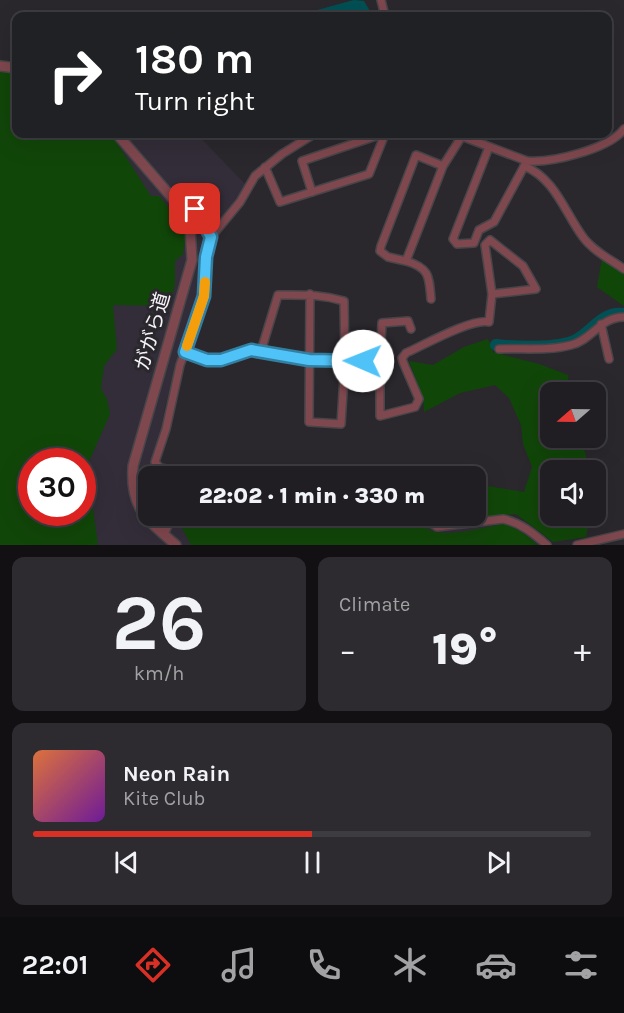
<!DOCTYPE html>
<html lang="en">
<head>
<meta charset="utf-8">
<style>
	:root { --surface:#201e22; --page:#2d2b2f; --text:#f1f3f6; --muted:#a2a2a5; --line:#3d3c40; --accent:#d93025 }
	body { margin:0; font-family:Karla,"Noto Sans JP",sans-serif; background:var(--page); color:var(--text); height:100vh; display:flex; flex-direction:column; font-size:22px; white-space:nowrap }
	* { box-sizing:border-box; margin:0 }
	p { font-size:20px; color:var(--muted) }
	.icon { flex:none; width:33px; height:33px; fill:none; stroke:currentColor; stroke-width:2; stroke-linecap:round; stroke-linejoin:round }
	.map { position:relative; height:545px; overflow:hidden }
	.details { display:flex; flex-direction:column; gap:12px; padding:12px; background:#121013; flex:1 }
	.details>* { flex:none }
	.banner { position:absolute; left:12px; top:12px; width:600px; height:126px; border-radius:12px; box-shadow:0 6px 24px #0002,0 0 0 2px var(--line); background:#202124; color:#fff; overflow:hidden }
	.needle { width:39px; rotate:250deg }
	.controls { position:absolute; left:540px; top:382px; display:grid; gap:12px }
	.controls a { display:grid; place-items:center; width:66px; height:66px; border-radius:12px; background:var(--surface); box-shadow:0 6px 24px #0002,0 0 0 2px var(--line); font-size:30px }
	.speed { position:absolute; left:18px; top:448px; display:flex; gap:12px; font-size:30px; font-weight:700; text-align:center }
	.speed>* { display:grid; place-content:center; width:78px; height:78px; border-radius:50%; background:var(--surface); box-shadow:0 6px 24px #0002,0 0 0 2px var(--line); line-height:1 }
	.speed .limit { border:9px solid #d22; background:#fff; color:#111 }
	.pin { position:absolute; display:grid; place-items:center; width:51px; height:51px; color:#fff; margin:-26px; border-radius:12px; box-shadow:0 3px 9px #0006 }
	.me { position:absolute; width:66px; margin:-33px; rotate:271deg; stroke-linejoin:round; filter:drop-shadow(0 0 4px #0008) }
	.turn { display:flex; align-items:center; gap:21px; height:126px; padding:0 24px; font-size:27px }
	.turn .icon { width:78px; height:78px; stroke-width:2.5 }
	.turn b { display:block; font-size:42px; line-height:51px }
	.big { font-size:45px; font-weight:800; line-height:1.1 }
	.details .card { flex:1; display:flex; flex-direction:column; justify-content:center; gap:9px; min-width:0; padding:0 21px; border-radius:12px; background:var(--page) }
	.details .dial { align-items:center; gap:0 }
	.dial b { font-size:78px; line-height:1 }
	.song { display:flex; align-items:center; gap:18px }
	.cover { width:72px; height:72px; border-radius:9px; background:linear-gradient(135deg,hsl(20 70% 55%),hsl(280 70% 35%)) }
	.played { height:6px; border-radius:3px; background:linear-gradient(90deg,var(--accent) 50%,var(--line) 50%) }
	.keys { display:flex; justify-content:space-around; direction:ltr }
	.heat { display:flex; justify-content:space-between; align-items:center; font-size:33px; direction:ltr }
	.details .tiles { flex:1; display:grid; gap:12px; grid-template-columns:1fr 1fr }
	.card:last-child { grid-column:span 2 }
	.trip { position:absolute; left:138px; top:466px; width:348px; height:60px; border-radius:12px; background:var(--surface); box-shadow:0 6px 24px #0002,0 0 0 2px var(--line); font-weight:800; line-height:60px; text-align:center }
	.dock { display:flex; height:96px; justify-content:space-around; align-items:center; background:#0d0c0e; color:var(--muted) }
	.dock .icon { width:42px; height:42px }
	.dock .on { color:var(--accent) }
	.dock b { font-size:27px; color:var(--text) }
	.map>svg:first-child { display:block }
</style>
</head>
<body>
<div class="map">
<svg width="624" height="545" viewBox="0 0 624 545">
	<rect width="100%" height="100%" fill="#2a282d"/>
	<path fill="#322d38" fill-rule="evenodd" d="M16 62V134H197L248 187 201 250 202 294 181 349 165 407 154 468 192 477H148V516H416L427 521 457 527 494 522 515 525 544 545H0L6 67ZM32 462H82V513H32Z"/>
	<g fill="#114609" fill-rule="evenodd">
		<path d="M0 66 16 67V134H111L151 196H159L187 229 183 254 175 261V285L169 306 113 305 117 349 104 366 101 389 107 399 110 414 87 466 98 545H0ZM32 462H82V513H32Z"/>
		<polygon points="602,259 624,274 624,306 597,287"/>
		<polygon points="488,339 493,352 539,364 568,375 570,393 550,393 550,438 581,438 590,471 550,471 550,516 590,516 586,537 553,542 516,514 437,521 436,516 476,516 476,484 524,492 532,467 523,444 521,425 509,398 495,385 460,393 424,412 423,398 409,361 433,365 464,347"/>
		<path d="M184 516H414C418 520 423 526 428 529 444 539 485 527 503 524 518 528 527 536 538 545H191L182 528Z"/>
	</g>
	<polygon fill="#025054" points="354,0 364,1 373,16 295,16"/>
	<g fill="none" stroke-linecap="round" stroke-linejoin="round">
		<path stroke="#025054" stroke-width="12" d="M496 345C515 347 558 349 576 340 593 331 602 311 624 314"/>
		<g stroke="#474549" stroke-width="10">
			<g id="minor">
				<polyline points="381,0 385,16"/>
				<path d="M456 134 527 161C552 163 609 149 624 129"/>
				<polyline points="489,147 453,239 457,244 474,243 479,230 494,222 527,161"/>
				<polyline points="443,166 416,155 381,246 380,251 388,257 406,261 443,166 462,136"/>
				<path d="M524 166C555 178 565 213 583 237 592 250 611 260 624 269"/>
				<polyline points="265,167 280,202 369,174 385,134"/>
				<polyline points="312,192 302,161 379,135 383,137"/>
				<polyline points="180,207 192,202 211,237"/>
				<path d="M406 261C430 268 429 277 431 299"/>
				<polyline points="601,324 609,359"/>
				<path d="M499 349C522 348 549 351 571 345 592 340 600 317 624 317"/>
				<path d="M261 351 278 295C304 295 319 294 344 301L345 361 341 424 309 422 310 294"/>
				<path d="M185 352 207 360H221L251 350 309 360 380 362V416L415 407 419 399 403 362 402 358 406 353C424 345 472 318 489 322L492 294 485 245 490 240 523 266 536 289 492 294"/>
				<polyline points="380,362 382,323 408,321 411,329"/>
				<polyline points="217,477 160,468 155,462 166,429 180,365 205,296 206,257 211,237 240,202 255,176 282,154 314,134"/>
				<path d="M422 516 437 527 503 519C521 523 533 533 547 545"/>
				<polyline points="164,535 172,516"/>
				<polyline points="577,545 624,534"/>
			</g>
		</g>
		<g stroke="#474549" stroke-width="12">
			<g id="tertiary">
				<polyline points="0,66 16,68"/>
				<path d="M117 134 180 207 190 228 192 260 133 466C130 508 146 519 176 545"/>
			</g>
		</g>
		<use href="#minor" stroke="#7f474e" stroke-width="7"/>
		<use href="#tertiary" stroke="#7f474e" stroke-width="9"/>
	</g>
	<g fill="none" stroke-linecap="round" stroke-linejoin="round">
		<g stroke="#337fa1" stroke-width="15">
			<polyline id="route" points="195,209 211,237 206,257 204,296 185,352 207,360 221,360 251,350 309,360 363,361"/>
		</g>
		<use href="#route" stroke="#4fc3f7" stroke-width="10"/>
		<polyline stroke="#f59e0b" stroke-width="10" points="187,346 204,296 205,282"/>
	</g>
	<g text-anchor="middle" stroke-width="6" stroke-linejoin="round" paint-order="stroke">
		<g font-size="20" fill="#f6f4f8" stroke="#2a282d">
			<text transform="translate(152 331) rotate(-74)" y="7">ががら道</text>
		</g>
	</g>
</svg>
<div class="controls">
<a><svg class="needle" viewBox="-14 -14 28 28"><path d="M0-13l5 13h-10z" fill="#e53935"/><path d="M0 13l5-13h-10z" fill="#a2a2a5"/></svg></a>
<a><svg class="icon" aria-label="sound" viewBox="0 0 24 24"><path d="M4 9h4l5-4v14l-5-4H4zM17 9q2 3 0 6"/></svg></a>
</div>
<div class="speed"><div class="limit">30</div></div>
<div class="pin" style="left:195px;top:209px;background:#d93025"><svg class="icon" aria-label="arrive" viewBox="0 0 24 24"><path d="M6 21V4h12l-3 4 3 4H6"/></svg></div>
<svg class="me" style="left:363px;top:361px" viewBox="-20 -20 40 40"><circle r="19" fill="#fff"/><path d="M0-13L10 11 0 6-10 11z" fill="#4fc3f7"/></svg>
<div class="trip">22:02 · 1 min · 330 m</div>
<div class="banner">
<div class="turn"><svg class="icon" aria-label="right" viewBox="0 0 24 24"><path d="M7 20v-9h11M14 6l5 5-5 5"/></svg><div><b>180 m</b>Turn right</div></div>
</div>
</div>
<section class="details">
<div class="tiles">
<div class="card dial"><b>26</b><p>km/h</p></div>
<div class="card"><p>Climate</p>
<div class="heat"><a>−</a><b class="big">19°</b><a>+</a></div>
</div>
<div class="card">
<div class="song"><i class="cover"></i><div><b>Neon Rain</b><p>Kite Club</p></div></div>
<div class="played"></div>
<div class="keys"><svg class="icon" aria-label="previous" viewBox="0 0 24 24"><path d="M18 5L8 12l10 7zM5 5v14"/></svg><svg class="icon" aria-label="pause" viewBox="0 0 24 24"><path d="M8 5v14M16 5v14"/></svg><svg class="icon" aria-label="next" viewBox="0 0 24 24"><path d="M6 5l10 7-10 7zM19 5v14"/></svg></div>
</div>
</div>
</section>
<nav class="dock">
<b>22:01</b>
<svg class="icon on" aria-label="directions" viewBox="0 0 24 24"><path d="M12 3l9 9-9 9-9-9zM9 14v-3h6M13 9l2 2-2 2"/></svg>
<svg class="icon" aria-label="music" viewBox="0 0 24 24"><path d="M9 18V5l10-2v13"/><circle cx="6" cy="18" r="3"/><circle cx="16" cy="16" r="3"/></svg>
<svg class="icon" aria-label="phone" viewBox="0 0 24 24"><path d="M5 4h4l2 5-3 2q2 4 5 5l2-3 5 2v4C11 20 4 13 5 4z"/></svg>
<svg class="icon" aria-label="climate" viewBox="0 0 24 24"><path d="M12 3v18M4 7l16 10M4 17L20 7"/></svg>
<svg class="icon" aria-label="car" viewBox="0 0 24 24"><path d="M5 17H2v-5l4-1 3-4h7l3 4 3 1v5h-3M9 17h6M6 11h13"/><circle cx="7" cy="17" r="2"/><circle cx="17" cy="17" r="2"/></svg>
<svg class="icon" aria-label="filters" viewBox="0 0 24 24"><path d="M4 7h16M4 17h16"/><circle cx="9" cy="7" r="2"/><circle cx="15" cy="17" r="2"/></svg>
</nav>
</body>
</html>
